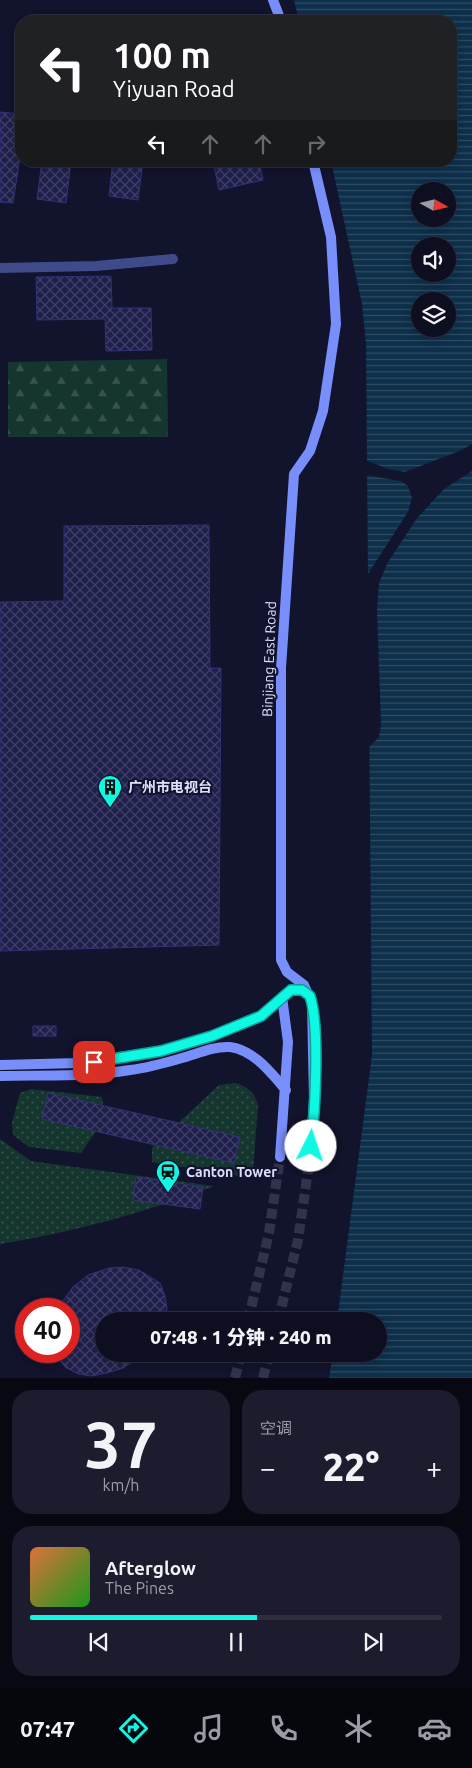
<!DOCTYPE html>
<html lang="zh">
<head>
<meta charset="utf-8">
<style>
	:root { --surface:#0e0e21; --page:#1c1c2e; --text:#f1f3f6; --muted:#9b9ca5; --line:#2e2e3f; --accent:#0ff8e3 }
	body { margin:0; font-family:Ubuntu,"Noto Sans SC",sans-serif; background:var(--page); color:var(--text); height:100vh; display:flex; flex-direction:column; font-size:19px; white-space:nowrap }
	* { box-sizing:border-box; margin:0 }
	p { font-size:16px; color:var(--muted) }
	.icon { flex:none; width:28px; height:28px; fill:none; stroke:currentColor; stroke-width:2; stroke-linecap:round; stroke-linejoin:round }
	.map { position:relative; height:1378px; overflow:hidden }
	.details { display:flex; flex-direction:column; gap:12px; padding:12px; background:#080812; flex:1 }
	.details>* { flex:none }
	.hud { position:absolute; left:15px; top:15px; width:442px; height:152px; border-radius:20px; box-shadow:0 2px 8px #0003,0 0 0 1px var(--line); background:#202124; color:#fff; overflow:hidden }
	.needle { width:32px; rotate:98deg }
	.tools { position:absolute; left:411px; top:182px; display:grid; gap:10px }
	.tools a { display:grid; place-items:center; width:45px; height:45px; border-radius:50%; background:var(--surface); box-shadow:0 2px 8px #0003,0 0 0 1px var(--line); font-size:25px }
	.speed { position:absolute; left:15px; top:1298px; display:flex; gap:10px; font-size:25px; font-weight:700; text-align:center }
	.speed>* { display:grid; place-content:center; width:65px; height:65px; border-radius:50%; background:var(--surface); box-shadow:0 2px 8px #0003,0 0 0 1px var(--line); line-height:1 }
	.speed .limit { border:8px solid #d22; background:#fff; color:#111 }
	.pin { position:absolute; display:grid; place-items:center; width:42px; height:42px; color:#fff; margin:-21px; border-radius:10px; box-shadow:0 2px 8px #0006 }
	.me { position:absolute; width:55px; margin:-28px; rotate:4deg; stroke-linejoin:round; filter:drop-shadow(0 0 4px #0008) }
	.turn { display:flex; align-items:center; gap:18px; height:105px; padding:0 15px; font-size:22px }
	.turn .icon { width:65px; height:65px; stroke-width:2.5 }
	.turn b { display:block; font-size:35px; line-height:42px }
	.lanes { display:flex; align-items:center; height:48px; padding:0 15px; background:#0003; justify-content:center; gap:25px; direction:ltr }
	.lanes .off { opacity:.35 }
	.big { font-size:38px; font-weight:800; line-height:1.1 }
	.details .tile { flex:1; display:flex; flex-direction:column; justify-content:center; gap:8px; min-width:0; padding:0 18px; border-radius:20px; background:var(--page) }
	.details .dial { align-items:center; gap:0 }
	.dial b { font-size:65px; line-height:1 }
	.song { display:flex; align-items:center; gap:15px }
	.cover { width:60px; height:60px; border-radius:8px; background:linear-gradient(135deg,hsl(20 70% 55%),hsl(120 70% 35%)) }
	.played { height:5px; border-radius:2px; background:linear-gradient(90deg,var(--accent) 55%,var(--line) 55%) }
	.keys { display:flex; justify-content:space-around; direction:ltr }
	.heat { display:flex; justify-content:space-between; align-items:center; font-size:28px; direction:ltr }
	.details .tiles { flex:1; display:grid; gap:12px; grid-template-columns:1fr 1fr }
	.tile:last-child { grid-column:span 2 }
	.trip { position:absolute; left:95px; top:1312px; width:292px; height:50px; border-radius:25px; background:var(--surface); box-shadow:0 2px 8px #0003,0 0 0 1px var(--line); font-weight:800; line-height:50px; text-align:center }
	.menu { display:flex; height:80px; justify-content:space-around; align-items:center; background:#06060d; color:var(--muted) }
	.menu .icon { width:35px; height:35px }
	.menu .active { color:var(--accent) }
	.menu b { font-size:22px; color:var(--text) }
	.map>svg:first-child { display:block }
</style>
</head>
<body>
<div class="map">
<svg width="472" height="1378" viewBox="0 0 472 1378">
	<defs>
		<pattern id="grass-dots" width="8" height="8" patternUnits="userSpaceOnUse" patternTransform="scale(1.25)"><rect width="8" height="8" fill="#15362e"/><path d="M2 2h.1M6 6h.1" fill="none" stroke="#37534d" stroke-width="1.8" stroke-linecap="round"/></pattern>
		<pattern id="forest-firs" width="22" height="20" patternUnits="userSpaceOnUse" patternTransform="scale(1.25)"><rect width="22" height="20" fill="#15362e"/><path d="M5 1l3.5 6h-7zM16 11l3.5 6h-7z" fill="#37534d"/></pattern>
		<pattern id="water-rules" width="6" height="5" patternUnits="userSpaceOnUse" patternTransform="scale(1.25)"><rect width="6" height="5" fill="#0d2f4a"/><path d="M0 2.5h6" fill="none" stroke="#304d65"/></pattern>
		<pattern id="building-cross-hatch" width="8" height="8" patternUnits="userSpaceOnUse" patternTransform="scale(1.25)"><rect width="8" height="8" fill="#1f1f4c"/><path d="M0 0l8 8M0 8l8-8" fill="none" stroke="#3f3f67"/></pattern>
	</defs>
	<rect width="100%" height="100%" fill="#12132c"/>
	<g fill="url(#grass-dots)">
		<path d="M236 1083C249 1088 254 1092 258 1105L253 1173 245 1177 152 1162V1147L219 1085Z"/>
		<polygon points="31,1089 102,1097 104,1114 99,1127 81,1153 29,1147 13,1135 12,1122 20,1093"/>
		<path d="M0 1139 31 1161 214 1186C145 1213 73 1232 0 1244Z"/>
	</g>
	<polygon fill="url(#forest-firs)" points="167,359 168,437 8,437 8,362"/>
	<path fill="url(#water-rules)" fill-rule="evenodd" d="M294 0H472V1378H329L333 1354H379V1321H337L372 1055 366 344 362 304 331 161H451V21H299ZM420 191H448V219H420ZM420 246H448V274H420ZM420 301H448V329H420Z"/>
	<polygon fill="#12132c" points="472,444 472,471 444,489 417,518 388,562 379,583 377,610 381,725 379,737 368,748 366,577 408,512 412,498 408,486 401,481 365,475 365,460 388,469 405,472 462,450"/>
	<g fill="url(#building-cross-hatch)" stroke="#323177">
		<polygon points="0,112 21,114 21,151 13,203 0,202"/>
		<polygon points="42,161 71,161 66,203 37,199"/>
		<polygon points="113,161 143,161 138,200 109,196"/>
		<polygon points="213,161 259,161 263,180 219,190"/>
		<polygon points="111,276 112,308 151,308 152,350 106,351 105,319 37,320 36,277"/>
		<polygon points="209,525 210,668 221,668 219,945 0,951 0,602 64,601 64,526"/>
		<rect x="33" y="1026" width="23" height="10"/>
		<polygon points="48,1093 240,1137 234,1163 42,1119"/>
		<polygon points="136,1177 203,1187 200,1209 133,1200"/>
		<polygon points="123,1267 139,1270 160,1283 165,1296 167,1309 164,1321 104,1321 104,1354 145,1354 123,1368 107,1373 91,1376 78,1374 65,1367 53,1351 69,1351 69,1309 57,1309 73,1287 88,1275 109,1268"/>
	</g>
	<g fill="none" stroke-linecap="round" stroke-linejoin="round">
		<g stroke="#31324c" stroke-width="10" stroke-dasharray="10 5" stroke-linecap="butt">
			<polyline points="248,1321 269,1233 280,1157"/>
			<polyline points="278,1321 298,1240 310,1157"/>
			<polyline points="235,1378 241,1354"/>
			<polyline points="263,1378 269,1354"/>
		</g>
		<polyline stroke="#3f4a89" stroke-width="10" points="0,268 96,266 173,259"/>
		<g stroke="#788efb" stroke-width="10">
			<polyline points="273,0 281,21"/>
			<polyline points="0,1065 79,1063 161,1051 212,1036 261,1017 291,990 302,990 309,995"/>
			<path d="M0 1076C43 1075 87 1077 130 1070 147 1068 165 1063 182 1058 197 1054 213 1046 230 1047 254 1050 271 1073 286 1090"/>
			<polyline points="280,1157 288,1042 282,997"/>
			<polyline points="310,1157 314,1100 312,1003 304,985 287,972 281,960 281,668 294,474 310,451 323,411 336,324 331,237 313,161"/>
		</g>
	</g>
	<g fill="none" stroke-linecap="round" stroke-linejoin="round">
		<g stroke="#0aa194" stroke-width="12">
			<path id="route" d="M94 1062 161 1051 212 1036 261 1016 291 990H302L310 996C320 1027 315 1112 311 1146"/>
		</g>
		<use href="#route" stroke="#0ff8e3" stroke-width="9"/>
	</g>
	<defs>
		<g id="building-pin" transform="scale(1.25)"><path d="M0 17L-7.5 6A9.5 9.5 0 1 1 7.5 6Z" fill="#0ff8e3" stroke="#12132c"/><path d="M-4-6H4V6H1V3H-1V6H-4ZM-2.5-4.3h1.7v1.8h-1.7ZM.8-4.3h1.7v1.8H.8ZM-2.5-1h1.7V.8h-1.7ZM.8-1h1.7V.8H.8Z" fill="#111"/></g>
		<g id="station-pin" transform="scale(1.25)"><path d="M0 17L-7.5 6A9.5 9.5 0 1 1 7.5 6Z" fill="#0ff8e3" stroke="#12132c"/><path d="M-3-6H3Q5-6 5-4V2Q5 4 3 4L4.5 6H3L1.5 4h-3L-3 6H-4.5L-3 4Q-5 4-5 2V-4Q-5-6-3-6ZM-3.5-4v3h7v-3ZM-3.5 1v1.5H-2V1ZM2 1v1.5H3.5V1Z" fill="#111"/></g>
	</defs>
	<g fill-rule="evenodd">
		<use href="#building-pin" x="110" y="787"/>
		<use href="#station-pin" x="168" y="1172"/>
	</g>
	<g text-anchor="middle" stroke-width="4.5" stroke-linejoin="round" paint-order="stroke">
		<g font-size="14" fill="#dee0fe" stroke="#12132c">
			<text transform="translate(269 659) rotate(-88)" y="5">Binjiang East Road</text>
		</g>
		<g font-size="14" font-weight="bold" fill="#dee0fe" stroke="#12132c" text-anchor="start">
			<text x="128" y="792">广州市电视台</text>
			<text x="186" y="1177">Canton Tower</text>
		</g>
	</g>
</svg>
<div class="tools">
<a><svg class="needle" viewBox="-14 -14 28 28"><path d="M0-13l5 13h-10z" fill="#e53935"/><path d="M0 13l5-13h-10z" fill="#9b9ca5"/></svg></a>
<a><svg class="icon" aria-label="sound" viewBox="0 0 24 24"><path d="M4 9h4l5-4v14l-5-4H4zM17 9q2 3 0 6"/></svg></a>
<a><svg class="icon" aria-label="layers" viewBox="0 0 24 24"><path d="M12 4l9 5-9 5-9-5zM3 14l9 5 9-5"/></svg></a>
</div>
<div class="speed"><div class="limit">40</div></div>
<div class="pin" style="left:94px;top:1062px;background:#d93025"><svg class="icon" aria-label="arrive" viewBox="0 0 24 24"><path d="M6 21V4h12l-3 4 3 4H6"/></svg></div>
<svg class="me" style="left:311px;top:1146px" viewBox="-20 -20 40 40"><circle r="19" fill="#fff"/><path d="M0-13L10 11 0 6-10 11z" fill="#0ff8e3"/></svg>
<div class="trip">07:48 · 1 分钟 · 240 m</div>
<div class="hud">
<div class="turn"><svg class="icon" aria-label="left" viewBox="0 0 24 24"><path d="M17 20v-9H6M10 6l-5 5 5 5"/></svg><div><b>100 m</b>Yiyuan Road</div></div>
<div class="lanes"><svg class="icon" aria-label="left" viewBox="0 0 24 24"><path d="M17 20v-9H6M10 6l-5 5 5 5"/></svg><svg class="icon off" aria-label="ahead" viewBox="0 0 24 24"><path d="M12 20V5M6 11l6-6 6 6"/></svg><svg class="icon off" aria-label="ahead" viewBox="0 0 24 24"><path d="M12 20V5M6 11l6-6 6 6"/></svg><svg class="icon off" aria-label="right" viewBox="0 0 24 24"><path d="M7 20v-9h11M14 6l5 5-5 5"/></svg></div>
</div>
</div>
<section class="details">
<div class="tiles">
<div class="tile dial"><b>37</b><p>km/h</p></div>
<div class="tile"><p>空调</p>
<div class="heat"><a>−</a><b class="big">22°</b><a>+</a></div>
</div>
<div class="tile">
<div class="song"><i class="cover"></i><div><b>Afterglow</b><p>The Pines</p></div></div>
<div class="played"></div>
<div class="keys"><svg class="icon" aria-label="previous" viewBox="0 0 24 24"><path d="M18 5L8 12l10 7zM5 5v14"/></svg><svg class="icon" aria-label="pause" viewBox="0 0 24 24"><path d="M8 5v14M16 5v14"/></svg><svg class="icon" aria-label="next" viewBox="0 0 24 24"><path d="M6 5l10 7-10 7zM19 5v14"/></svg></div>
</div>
</div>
</section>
<nav class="menu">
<b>07:47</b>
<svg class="icon active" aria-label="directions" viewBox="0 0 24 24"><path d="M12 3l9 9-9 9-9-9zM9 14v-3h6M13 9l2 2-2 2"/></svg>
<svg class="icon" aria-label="music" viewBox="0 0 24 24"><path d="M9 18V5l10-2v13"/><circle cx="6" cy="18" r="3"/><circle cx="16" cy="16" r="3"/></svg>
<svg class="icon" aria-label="phone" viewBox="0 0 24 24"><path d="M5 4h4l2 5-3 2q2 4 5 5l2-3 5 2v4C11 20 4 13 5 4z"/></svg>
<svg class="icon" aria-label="climate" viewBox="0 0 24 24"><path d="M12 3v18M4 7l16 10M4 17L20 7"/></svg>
<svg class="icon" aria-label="car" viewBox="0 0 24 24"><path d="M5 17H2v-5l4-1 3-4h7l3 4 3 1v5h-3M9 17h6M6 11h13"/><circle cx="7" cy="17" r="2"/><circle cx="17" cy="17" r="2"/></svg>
</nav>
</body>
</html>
